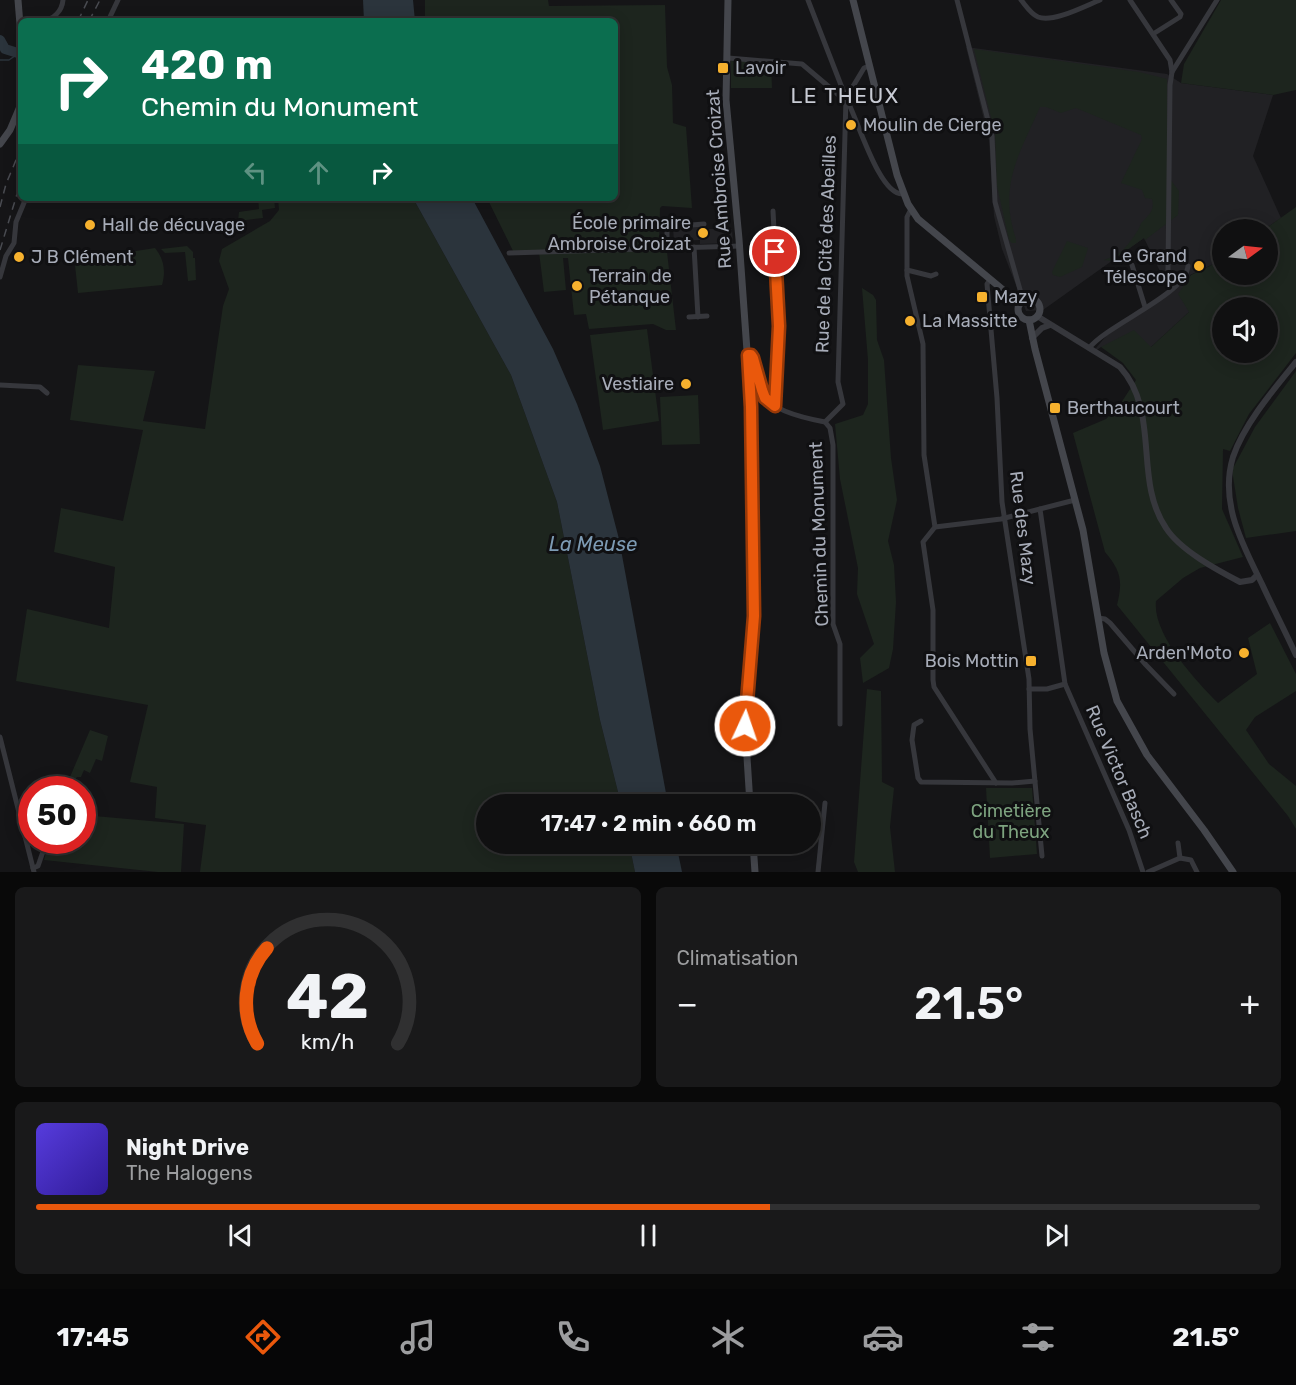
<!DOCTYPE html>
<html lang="fr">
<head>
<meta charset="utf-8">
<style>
	:root { --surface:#101011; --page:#19191a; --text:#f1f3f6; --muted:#9c9d9f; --line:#303031; --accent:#ea580c }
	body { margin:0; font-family:Rubik,sans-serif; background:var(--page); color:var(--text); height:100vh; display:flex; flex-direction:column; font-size:22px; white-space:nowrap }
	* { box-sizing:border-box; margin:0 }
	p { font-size:20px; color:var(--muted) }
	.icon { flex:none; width:33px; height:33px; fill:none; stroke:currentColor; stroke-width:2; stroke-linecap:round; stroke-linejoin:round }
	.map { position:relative; height:872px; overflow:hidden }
	.panel { display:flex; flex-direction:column; gap:15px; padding:15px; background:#090909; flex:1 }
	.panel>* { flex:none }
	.hud { position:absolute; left:18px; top:18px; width:600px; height:183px; border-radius:9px; box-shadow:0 3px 15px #0003,0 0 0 2px var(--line); background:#0b6e4f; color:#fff; overflow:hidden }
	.needle { width:39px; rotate:75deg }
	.tools { position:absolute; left:1212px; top:219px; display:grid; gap:12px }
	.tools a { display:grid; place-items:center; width:66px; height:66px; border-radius:50%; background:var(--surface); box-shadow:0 3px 15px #0003,0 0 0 2px var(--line); font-size:30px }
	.speed { position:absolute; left:18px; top:776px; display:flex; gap:12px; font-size:30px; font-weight:700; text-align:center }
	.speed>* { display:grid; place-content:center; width:78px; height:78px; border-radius:50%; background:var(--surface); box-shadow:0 3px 15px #0003,0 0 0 2px var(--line); line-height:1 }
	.speed .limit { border:9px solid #d22; background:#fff; color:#111 }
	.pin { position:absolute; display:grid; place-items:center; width:51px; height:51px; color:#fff; margin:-26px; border:3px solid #fff; border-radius:50%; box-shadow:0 2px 6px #0007 }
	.me { position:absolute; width:66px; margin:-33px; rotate:3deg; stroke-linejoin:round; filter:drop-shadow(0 0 4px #0008) }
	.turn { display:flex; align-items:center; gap:21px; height:126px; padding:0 24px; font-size:27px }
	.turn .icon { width:78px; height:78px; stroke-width:2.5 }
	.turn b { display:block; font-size:42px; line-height:51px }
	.lanes { display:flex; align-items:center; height:57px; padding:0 24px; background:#0003; justify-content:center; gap:30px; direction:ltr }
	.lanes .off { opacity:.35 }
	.big { font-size:45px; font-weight:600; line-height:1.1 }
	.panel .card { flex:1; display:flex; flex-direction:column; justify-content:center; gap:9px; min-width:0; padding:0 21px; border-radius:9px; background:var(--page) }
	.panel .dial { align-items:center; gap:0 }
	.dial svg { height:156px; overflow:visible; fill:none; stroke:var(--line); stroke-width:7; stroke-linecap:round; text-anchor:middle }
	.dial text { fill:var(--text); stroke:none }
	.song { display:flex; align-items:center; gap:18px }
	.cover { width:72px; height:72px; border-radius:9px; background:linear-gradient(135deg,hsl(250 70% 55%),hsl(250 70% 35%)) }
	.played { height:6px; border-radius:3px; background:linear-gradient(90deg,var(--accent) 60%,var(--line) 60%) }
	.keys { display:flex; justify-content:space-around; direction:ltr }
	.heat { display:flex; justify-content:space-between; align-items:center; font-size:33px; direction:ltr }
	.panel .tiles { flex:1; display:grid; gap:15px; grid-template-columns:1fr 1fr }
	.card:last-child { grid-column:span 2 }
	.trip { position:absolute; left:476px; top:794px; width:345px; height:60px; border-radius:30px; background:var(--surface); box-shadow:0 3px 15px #0003,0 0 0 2px var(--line); font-weight:600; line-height:60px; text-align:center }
	.menu { display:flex; height:96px; justify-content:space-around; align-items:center; background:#060607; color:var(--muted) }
	.menu .icon { width:42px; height:42px }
	.menu .current { color:var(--accent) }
	.menu b { font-size:27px; color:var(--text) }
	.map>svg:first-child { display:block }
</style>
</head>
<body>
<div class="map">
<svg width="1296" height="872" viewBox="0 0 1296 872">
	<rect width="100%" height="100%" fill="#151517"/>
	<g fill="#212124">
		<polygon points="966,47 1167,74 1181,83 1273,95 1253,156 1281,218 1265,229 1222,230 1222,260 1190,275 1189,312 1151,347 1101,347 1091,354 1112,329 1170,292 1144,238 1043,310 1026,311 1002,249 994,216 989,140"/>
		<polygon points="694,227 704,227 707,229 732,229 733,243 700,244 700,240 674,241 673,229"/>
	</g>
	<g fill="#1d251e" fill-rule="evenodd">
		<polygon points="425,0 548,0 549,6 665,5 667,67 672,85 673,123 686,127 692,208 662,206 660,208 659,245 667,252 676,330 666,330 653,324 589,329 586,314 574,315 568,258 563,258 566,290 544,292 539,252 514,253 487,198 615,198 615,21 425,21"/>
		<polygon points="1221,0 1296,0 1296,90 1273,95 1181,83 1184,64"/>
		<path d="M974 49 1139 72 1167 79V175L1179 191 1178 215 1145 240 1144 238 1111 261 1104 260C1109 258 1118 255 1122 251 1128 245 1139 231 1141 223 1149 215 1155 210 1152 199L1145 198 1142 190 1121 183 1142 139 1141 135 1076 108 1061 113 1046 107H1040C1019 155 998 186 1016 239V243H1012L1009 240 997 186 995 133Z"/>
		<polygon points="731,61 771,62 772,88 731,88"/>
		<polygon points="258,198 274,198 275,208 262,210 263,218 238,221 239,212 259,209"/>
		<polygon points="278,198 413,198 511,375 557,502 600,720 621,804 486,804 486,843 629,843 635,872 200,872 206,825 155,818 157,787 130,782 148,705 16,681 27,609 109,628 115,567 54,552 61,508 123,521 143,430 70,420 78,365 155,371 143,421 205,429 223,306 229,289 219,261 222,249 270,221 279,210"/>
		<path d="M1296 207V353L1249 414 1230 451 1223 449 1222 509 1243 557 1200 568 1183 578 1156 601C1152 634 1196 681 1218 703L1257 674 1248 638 1270 623 1296 674V691L1255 717 1246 730 1269 764 1296 786V829L1288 816 1117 605C1123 581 1121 571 1105 552L1073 433 1106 419 1119 406 1136 380 1123 363 1101 347 1134 330 1151 347 1189 312 1178 294 1191 275 1222 260V274H1268V230L1265 229ZM1222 308H1268V352H1222Z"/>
		<polygon points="1067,241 1088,248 1082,267 1060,277 1053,275 1052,272"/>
		<polygon points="187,246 193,252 193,258 195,258 196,280 188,281 185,252 165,253 161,249"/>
		<path d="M155 248C164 259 166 271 162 285L78 293 75 265 79 261 90 259V257H105L117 254Z"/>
		<polygon points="862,288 873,295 876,300 877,340 884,360 891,458 897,500 888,541 894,565 896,602 893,649 889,668 863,683 860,658 874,644 857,594 858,568 840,479 835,424 863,415 868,404 868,360"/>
		<polygon points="647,329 659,421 603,430 590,335"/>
		<polygon points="1296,371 1296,531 1246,538 1238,508 1232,470 1255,427"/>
		<polygon points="698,395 700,444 662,445 660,397"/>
		<polygon points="867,689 881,691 882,782 894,788 890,827 895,872 858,872 854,862"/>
		<polygon points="90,730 108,736 102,761 96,759 90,773 84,770 81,777 77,777 72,784 67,784"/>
		<polygon points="986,788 1032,788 1037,854 990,858"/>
		<polygon points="83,815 184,824 181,872 158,872 44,860 49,840 82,840"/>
	</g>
	<g fill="#2b343c">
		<polygon points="363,0 413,0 415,21 364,21"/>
		<polygon points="413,198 472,198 553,349 577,404 600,466 619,539 668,804 621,804 600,720 557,502 511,375"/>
		<polygon points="629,843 676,843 682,872 635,872"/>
	</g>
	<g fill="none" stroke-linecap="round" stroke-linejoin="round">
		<polyline stroke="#2b343c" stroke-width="1.5" points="0,60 9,60 19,53"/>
		<polyline stroke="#2b343c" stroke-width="10" points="0,40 5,49 21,54"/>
		<g stroke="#36373c" stroke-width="5">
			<polyline points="808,0 846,98"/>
			<polyline points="957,0 992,136 995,202 1023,300"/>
			<path d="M1021 0C1026 6 1031 14 1038 17 1053 23 1085 6 1100 0"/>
			<polyline points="1130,0 1170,60 1172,72 1170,85 1168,271 1170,276 1181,282"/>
			<path d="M43 21C54 19 62 11 63 0"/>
			<polyline points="108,21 118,0"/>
			<polyline points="1153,34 1180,17 1181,14 1171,0"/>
			<path d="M728 58 802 64 841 97 846 98C857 117 879 196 903 194"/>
			<polyline points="1172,72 1217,0"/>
			<polyline points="911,209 907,217 907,276 923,344 924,455 935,527 923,542 933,610 933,680 934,687 996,783"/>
			<polyline points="773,211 779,326 775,406"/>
			<polyline points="667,247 667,227 704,224"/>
			<polyline points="694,247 698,317"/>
			<polyline points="509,253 740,246"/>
			<polyline points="1132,265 1145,307"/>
			<polyline points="907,270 931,276 936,274"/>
			<polyline points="0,277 6,256 14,243 16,222 26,198"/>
			<polyline points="990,280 987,284 997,398 1002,502 1029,679 1030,729 1042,856"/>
			<polyline points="689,317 707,316"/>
			<path d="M1089 348C1110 323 1186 294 1188 266"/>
			<path d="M748 355 753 358C756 370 758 385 764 396 773 411 809 419 825 422L830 428 833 445V624L840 644V724"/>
			<polyline points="0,385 40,387 47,393"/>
			<polyline points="825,422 843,404 838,382 846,98 864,68 869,66"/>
			<polyline points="1040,509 1065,684 1129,830 1143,872"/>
			<polyline points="935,527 1001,519 1075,500"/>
			<polyline points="1098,618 1105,619 1110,623 1146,665 1174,694"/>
			<polyline points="1029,689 1047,689 1065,684"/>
			<polyline points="921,721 914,725 912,740 918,778 921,782 1012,783 1035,781"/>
			<polyline points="0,737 34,872"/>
			<polyline points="1178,843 1180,858"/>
			<polyline points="33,868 38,866 47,840"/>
			<polyline points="818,872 825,803"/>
			<polyline points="1148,872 1180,858 1191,860 1197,872"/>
		</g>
		<g stroke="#36373c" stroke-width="6">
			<path d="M1037 316 1120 367C1161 412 1133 480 1166 528 1180 550 1217 570 1240 582L1252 580 1257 575"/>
			<polyline points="1032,338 1042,328 1050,325"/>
			<path d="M1296 362C1274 389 1244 424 1233 457 1219 503 1243 545 1262 584 1273 608 1285 631 1296 655"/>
		</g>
		<g stroke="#44464c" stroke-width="7">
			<polyline points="18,0 21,37"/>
			<polyline points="728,0 726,100 739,239 751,407 754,616 745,726 750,804"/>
			<polyline points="853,0 897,175 908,204 918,219 1020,304"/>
			<polyline points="0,144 10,130 21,104"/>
			<circle cx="1029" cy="309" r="11"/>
			<polyline points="1029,320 1035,349 1083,530 1104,653 1117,701 1147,755 1204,830 1233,872"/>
			<polyline points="753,843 755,872"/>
		</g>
		<g stroke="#494b51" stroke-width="1.5" stroke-dasharray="8 6" stroke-linecap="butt">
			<polyline points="78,21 88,0"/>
			<polyline points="89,21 100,0"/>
			<polyline points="0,207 6,184 21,148"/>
			<polyline points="0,250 21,181"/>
		</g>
	</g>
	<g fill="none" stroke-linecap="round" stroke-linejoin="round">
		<g stroke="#983908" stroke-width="15">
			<polyline id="route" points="745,726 754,616 751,407 748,355 751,355 753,358 762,390 765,398 775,406 779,326 775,252"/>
		</g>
		<use href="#route" stroke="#ea580c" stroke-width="10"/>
	</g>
	<g fill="#f6b12e" stroke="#101012" stroke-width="2">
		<rect x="717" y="62" width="12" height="12" rx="3"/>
		<circle cx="851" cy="125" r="6"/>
		<circle cx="90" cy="225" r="6"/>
		<circle cx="703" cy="233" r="6"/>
		<circle cx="19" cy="257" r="6"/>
		<circle cx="1199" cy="266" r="6"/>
		<circle cx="577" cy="286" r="6"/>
		<rect x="976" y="291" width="12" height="12" rx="3"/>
		<circle cx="910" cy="321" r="6"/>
		<circle cx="686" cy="384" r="6"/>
		<rect x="1049" y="402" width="12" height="12" rx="3"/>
		<circle cx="1244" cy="653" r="6"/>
		<rect x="1025" y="655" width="12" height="12" rx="3"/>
	</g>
	<g text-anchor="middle" stroke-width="6" stroke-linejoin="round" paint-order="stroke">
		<g font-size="18" fill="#a7acb8" stroke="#101012" text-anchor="start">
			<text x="735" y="74">Lavoir</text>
			<text x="863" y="131">Moulin de Cierge</text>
			<text x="691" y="229" text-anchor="end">École primaire<tspan x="691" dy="21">Ambroise Croizat</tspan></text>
			<text x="102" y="231">Hall de décuvage</text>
			<text x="1187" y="262" text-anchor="end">Le Grand<tspan x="1187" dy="21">Télescope</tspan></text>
			<text x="31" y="263">J B Clément</text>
			<text x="589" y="282">Terrain de<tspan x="589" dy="21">Pétanque</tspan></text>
			<text x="994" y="303">Mazy</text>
			<text x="922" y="327">La Massitte</text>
			<text x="674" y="390" text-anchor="end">Vestiaire</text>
			<text x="1067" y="414">Berthaucourt</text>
			<text x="1232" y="659" text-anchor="end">Arden'Moto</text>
			<text x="1019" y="667" text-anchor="end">Bois Mottin</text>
		</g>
		<g font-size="18" fill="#a7acb8" stroke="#101012">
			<text transform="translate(719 179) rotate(-94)" y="6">Rue Ambroise Croizat</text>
			<text transform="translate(826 244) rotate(-88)" y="6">Rue de la Cité des Abeilles</text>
			<text transform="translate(1023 528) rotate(83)" y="6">Rue des Mazy</text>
			<text transform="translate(819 534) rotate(-92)" y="6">Chemin du Monument</text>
			<text transform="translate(1119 772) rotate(67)" y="6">Rue Victor Basch</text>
		</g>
		<g font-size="18" fill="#7da37f" stroke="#101012">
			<text x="1011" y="817">Cimetière<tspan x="1011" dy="21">du Theux</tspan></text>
		</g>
		<g font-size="20" font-style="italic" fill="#7d9bb4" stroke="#101012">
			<text x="593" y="551">La Meuse</text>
		</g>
		<g font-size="21" letter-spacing="1.5" fill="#c8cbd4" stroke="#101012">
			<text x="845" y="103">LE THEUX</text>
		</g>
	</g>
</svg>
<div class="tools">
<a><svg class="needle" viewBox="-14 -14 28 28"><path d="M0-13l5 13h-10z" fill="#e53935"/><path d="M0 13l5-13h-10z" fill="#9c9d9f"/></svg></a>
<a><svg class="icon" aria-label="sound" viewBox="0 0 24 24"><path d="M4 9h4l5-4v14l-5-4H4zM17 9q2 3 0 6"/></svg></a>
</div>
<div class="speed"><div class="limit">50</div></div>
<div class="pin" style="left:775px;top:252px;background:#d93025"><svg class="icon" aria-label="arrive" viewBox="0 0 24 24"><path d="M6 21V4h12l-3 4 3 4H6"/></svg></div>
<svg class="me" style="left:745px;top:726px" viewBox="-20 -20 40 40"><circle r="17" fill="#ea580c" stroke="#fff" stroke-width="3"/><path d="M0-11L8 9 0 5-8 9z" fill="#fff"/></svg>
<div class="trip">17:47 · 2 min · 660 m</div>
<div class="hud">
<div class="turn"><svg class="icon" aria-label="right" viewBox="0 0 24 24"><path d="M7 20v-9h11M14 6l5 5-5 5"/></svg><div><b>420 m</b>Chemin du Monument</div></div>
<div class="lanes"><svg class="icon off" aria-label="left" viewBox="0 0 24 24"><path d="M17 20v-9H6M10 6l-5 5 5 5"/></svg><svg class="icon off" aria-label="ahead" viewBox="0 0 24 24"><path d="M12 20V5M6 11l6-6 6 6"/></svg><svg class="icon" aria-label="right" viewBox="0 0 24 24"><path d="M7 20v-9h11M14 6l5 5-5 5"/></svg></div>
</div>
</div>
<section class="panel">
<div class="tiles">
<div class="card dial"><svg viewBox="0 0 100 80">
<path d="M14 69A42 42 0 1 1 86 69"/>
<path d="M14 69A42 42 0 0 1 19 20" stroke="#ea580c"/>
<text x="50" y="56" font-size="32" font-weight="700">42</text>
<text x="50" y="72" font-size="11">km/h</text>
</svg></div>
<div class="card"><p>Climatisation</p>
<div class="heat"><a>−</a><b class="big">21.5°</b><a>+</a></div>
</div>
<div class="card">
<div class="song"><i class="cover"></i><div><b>Night Drive</b><p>The Halogens</p></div></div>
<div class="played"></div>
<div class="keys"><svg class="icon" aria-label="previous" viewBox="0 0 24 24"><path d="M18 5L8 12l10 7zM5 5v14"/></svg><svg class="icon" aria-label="pause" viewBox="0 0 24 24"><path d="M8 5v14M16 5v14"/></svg><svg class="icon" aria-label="next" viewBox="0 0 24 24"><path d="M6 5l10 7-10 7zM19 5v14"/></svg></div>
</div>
</div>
</section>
<nav class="menu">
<b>17:45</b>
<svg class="icon current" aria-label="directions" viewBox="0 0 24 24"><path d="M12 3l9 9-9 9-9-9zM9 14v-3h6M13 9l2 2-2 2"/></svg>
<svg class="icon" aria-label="music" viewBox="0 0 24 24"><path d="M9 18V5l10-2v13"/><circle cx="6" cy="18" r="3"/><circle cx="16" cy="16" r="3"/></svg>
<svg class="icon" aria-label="phone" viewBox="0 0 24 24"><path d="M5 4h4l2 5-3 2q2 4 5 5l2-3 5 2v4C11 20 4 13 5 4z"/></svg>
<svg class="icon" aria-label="climate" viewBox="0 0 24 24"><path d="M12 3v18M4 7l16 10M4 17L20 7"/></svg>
<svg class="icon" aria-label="car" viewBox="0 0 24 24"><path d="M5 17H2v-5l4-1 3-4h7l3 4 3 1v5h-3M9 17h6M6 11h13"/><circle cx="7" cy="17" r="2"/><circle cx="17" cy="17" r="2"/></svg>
<svg class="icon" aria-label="filters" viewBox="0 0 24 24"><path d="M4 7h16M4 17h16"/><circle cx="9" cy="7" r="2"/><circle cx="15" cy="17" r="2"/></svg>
<b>21.5°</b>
</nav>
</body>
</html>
